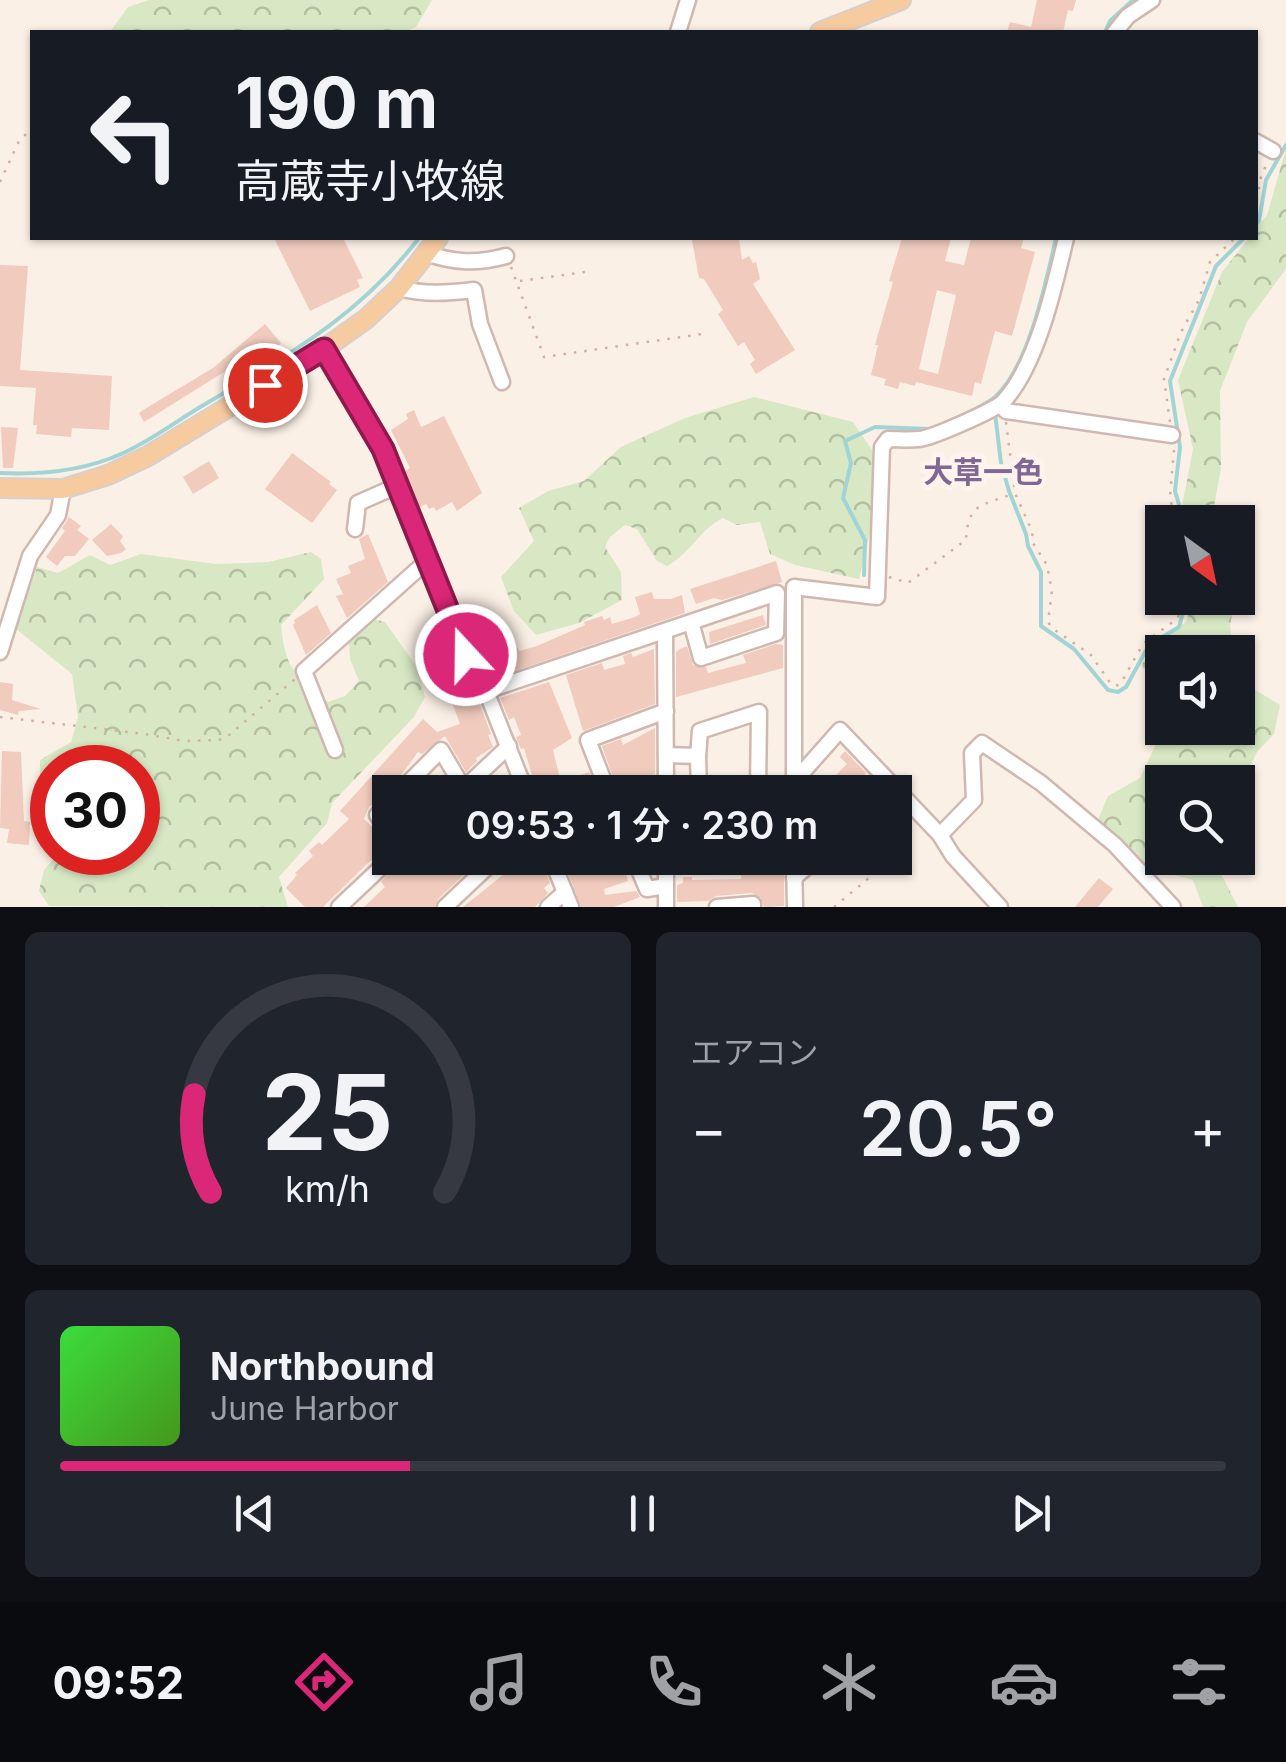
<!DOCTYPE html>
<html lang="ja">
<head>
<meta charset="utf-8">
<style>
	:root { --surface:#171b24; --page:#20242c; --text:#f1f3f6; --muted:#9ea1a6; --line:#363941; --accent:#db2777 }
	body { margin:0; font-family:Inter,"Noto Sans JP",sans-serif; background:var(--page); color:var(--text); height:100vh; display:flex; flex-direction:column; font-size:38px; white-space:nowrap }
	* { box-sizing:border-box; margin:0 }
	p { font-size:32px; color:var(--muted) }
	.icon { flex:none; width:55px; height:55px; fill:none; stroke:currentColor; stroke-width:2; stroke-linecap:round; stroke-linejoin:round }
	.map { position:relative; height:907px; overflow:hidden }
	.details { display:flex; flex-direction:column; gap:25px; padding:25px; background:#0d0f14; flex:1 }
	.details>* { flex:none }
	.top-card { position:absolute; left:30px; top:30px; width:1228px; height:210px; border-radius:0px; box-shadow:0 2px 8px #0004; background:#171b24; color:var(--text); overflow:hidden }
	.needle { width:65px; rotate:147deg }
	.fabs { position:absolute; left:1145px; top:505px; display:grid; gap:20px }
	.fabs a { display:grid; place-items:center; width:110px; height:110px; border-radius:0px; background:var(--surface); box-shadow:0 2px 8px #0004; font-size:50px }
	.speed { position:absolute; left:30px; top:745px; display:flex; gap:20px; font-size:50px; font-weight:700; text-align:center }
	.speed>* { display:grid; place-content:center; width:130px; height:130px; border-radius:50%; background:var(--surface); box-shadow:0 2px 8px #0004; line-height:1 }
	.speed .limit { border:15px solid #d22; background:#fff; color:#111 }
	.pin { position:absolute; display:grid; place-items:center; width:85px; height:85px; color:#fff; margin:-42px; border:5px solid #fff; border-radius:50%; box-shadow:0 2px 10px #0007 }
	.me { position:absolute; width:110px; margin:-55px; rotate:339deg; stroke-linejoin:round; filter:drop-shadow(0 0 8px #0008) }
	.turn { display:flex; align-items:center; gap:35px; height:210px; padding:0 40px; font-size:45px }
	.turn .icon { width:130px; height:130px; stroke-width:2.5 }
	.turn b { display:block; font-size:70px; line-height:85px }
	.big { font-size:75px; font-weight:600; line-height:1.1 }
	.details .widget { flex:1; display:flex; flex-direction:column; justify-content:center; gap:15px; min-width:0; padding:0 35px; border-radius:15px; background:var(--page) }
	.details .dial { align-items:center; gap:0 }
	.dial svg { height:260px; overflow:visible; fill:none; stroke:var(--line); stroke-width:7; stroke-linecap:round; text-anchor:middle }
	.dial text { fill:var(--text); stroke:none }
	.song { display:flex; align-items:center; gap:30px }
	.cover { width:120px; height:120px; border-radius:15px; background:linear-gradient(135deg,hsl(120 70% 55%),hsl(100 70% 35%)) }
	.played { height:10px; border-radius:5px; background:linear-gradient(90deg,var(--accent) 30%,var(--line) 30%) }
	.keys { display:flex; justify-content:space-around; direction:ltr }
	.heat { display:flex; justify-content:space-between; align-items:center; font-size:55px; direction:ltr }
	.details .tiles { flex:1; display:grid; gap:25px; grid-template-columns:1fr 1fr }
	.widget:last-child { grid-column:span 2 }
	.trip { position:absolute; left:372px; top:775px; width:540px; height:100px; border-radius:0px; background:var(--surface); box-shadow:0 2px 8px #0004; font-weight:600; line-height:100px; text-align:center }
	.tab-bar { display:flex; height:160px; justify-content:space-around; align-items:center; background:#090b0e; color:var(--muted) }
	.tab-bar .icon { width:70px; height:70px }
	.tab-bar .selected { color:var(--accent) }
	.tab-bar b { font-size:45px; color:var(--text) }
	.map>svg:first-child { display:block }
</style>
</head>
<body>
<div class="map">
<svg width="1286" height="907" viewBox="0 0 1286 907">
	<defs>
		<pattern id="forest-crowns" width="20" height="18" patternUnits="userSpaceOnUse" patternTransform="scale(2.5)"><rect width="20" height="18" fill="#d8e8c4"/><path d="M2 6a3 3 0 1 1 6 0M12 15a3 3 0 1 1 6 0" fill="none" stroke="#b4bfa1"/></pattern>
	</defs>
	<rect width="100%" height="100%" fill="#fbf0e5"/>
	<g fill="url(#forest-crowns)">
		<polygon points="149,0 432,0 416,27 405,32 110,32 128,7"/>
		<polygon points="1286,149 1286,269 1247,322 1220,391 1221,468 1213,512 1216,522 1182,522 1180,517 1193,449 1178,380 1222,272 1249,238 1255,238 1255,230 1267,215"/>
		<path d="M754 397 853 422 872 450 875 512 859 579 795 565 770 554 760 522 737 525 723 518C700 529 690 554 667 566L657 561 637 529 625 525 610 537 605 547 621 572 622 600 579 623 536 635 514 611 501 577 534 541 519 508 548 491 584 481 621 447 685 418Z"/>
		<path d="M311 552 321 559 324 579 281 625C285 668 295 676 328 702L345 696 359 681 350 659 349 642 370 618 385 622 417 667 425 697 414 717 332 803 327 823 279 877 288 907 49 906 39 891 44 870 59 853 138 852V768H52V827L40 808V760L71 742 78 717 72 674 16 629 37 567 58 573 90 555 110 565 141 554 216 564 268 562Z"/>
		<polygon points="1193,598 1235,598 1230,625 1233,652 1162,652 1162,728 1238,728 1238,674 1239,680 1280,705 1274,734 1257,752 1238,792 1238,782 1162,782 1162,858 1217,858 1218,868 1238,907 1203,907 1193,880 1144,867 1098,820 1108,796 1140,778 1162,731 1159,686 1141,666 1155,643 1186,622"/>
	</g>
	<g fill="none" stroke-linecap="round" stroke-linejoin="round">
		<g stroke="#a1d5d5" stroke-width="4">
			<polyline points="388,31 389,32"/>
			<polyline points="1105,32 1110,21 1133,0"/>
			<polyline points="1255,226 1259,221 1266,180 1286,145"/>
			<polyline points="995,413 1001,463 1009,491 1026,534 1028,546 1041,572 1041,626 1074,649 1108,690 1118,692 1126,687 1149,645 1179,627 1187,598"/>
			<path d="M939 426C957 417 980 409 995 397 1029 367 1046 281 1056 238"/>
			<path d="M0 473C41 475 83 471 121 454 151 441 179 419 207 403 291 353 358 317 419 238"/>
			<polyline points="1184,522 1175,491 1180,447 1170,381 1216,266 1244,238"/>
			<polyline points="864,575 865,540 843,498 851,463 845,441 875,427 930,429"/>
		</g>
	</g>
	<g fill="#f0cbbe" fill-rule="evenodd">
		<polygon points="1037,0 1076,0 1073,11 1068,10 1063,32 1007,32 1010,22 1031,27"/>
		<polygon points="274,238 343,238 363,278 357,280 360,287 310,311"/>
		<polygon points="704,238 739,238 742,260 749,256 753,263 756,262 760,279 753,284 795,350 756,374 750,364 755,360 744,342 738,346 718,314 723,310 704,279 699,278 692,240"/>
		<path d="M902 238H951L945 261 964 265 971 238H1024L1021 248 1035 252 1012 336 995 331 981 384 975 382 972 396 916 382 915 386 900 382 898 389 884 385 886 379 871 375 878 345H875L893 282 889 281ZM937 290 956 295 938 374 919 369Z"/>
		<polygon points="0,265 28,266 20,370 112,376 109,430 72,428 71,437 36,434 37,425 33,425 36,388 0,386"/>
		<polygon points="265,324 281,343 275,350 237,372 232,367 144,422 139,413 143,410 213,368"/>
		<polygon points="414,410 421,427 444,416 482,493 457,511 452,502 436,511 434,507 429,509 426,504 418,508 406,477 405,471 410,468 391,430 408,419 406,414"/>
		<polygon points="1,427 18,428 13,468 3,468"/>
		<polygon points="292,453 331,482 329,484 337,490 312,523 265,489"/>
		<polygon points="209,461 219,478 193,494 183,477"/>
		<polygon points="69,517 81,526 77,530 89,539 75,556 65,556 57,566 46,557 65,531 62,528"/>
		<polygon points="111,524 123,536 120,541 126,549 121,553 107,556 92,540"/>
		<polygon points="368,534 388,582 347,618 336,596 343,594 336,579 351,573 348,566 365,559 359,539"/>
		<polygon points="776,561 782,582 722,600 714,598 696,604 690,589"/>
		<polygon points="652,592 654,599 671,599 682,595 685,613 479,683 476,694 491,734 488,735 493,747 476,758 477,761 466,772 445,736 422,754 418,752 389,792 369,807 364,819 386,840 390,848 369,862 323,907 305,907 286,888 297,875 295,873 313,856 309,851 319,842 322,845 349,819 340,811 423,719 437,732 460,724 445,684 458,679 434,656 425,663 416,651 421,645 443,628 450,647 444,652 458,665 468,665 491,650 493,655 517,647 519,651 537,646 585,625 584,622 602,616 604,620 610,617 612,624 635,617 640,614 635,597"/>
		<polygon points="317,605 331,633 306,655 293,625 295,623 294,620"/>
		<polygon points="763,615 766,625 710,644 709,632"/>
		<polygon points="776,644 783,645 783,668 676,697 676,652 680,649 687,646 693,665 706,667 708,673 746,663 743,655"/>
		<polygon points="654,649 655,704 583,731 566,675 602,663 604,670 625,664 623,656 631,653 633,657"/>
		<polygon points="0,682 13,684 12,700 41,709 19,711 18,715 0,710"/>
		<polygon points="549,682 572,738 553,750 563,791 584,783 581,775 589,772 597,792 537,792 524,748 521,749 516,737 521,735 514,717 509,720 500,698"/>
		<polygon points="655,728 655,792 618,792 602,746 621,739 623,745"/>
		<polygon points="2,751 21,752 24,821 30,822 29,845 7,843 9,829 0,828"/>
		<polygon points="845,751 866,773 860,780 873,792 819,792 847,764 840,757"/>
		<polygon points="86,852 112,856 110,874 83,873"/>
		<polygon points="403,858 482,858 438,899 435,907 364,907 385,887 381,882"/>
		<polygon points="524,858 540,858 550,883 544,888 548,893 535,907 463,907"/>
		<polygon points="568,858 622,858 628,881 604,889 605,895 636,891 640,897 614,907 581,907 565,865 570,863"/>
		<polygon points="753,868 784,868 784,906 764,907 761,898 752,893 716,896 708,901 677,902 677,885 683,883 683,877 692,877 692,880 741,879 741,873 753,872"/>
		<polygon points="1099,878 1113,889 1098,907 1075,907"/>
	</g>
	<g fill="none" stroke-linecap="round" stroke-linejoin="round">
		<g stroke="#cfb8af" stroke-width="19">
			<g id="minor">
				<polyline points="678,32 688,0"/>
				<polyline points="1115,32 1128,16 1152,0"/>
				<polyline points="1255,141 1273,151"/>
				<path d="M426 253C454 263 477 264 506 256"/>
				<path d="M399 288C425 295 448 293 474 290L480 324 502 382"/>
				<polyline points="324,349 383,449 465,655"/>
				<polyline points="1001,405 1006,411 1172,435"/>
				<polyline points="355,529 358,503 399,485"/>
				<polyline points="665,631 666,792"/>
				<polyline points="0,652 30,556 58,515 63,489"/>
				<polyline points="335,750 304,671 428,560"/>
				<polyline points="666,755 698,756 700,731 759,712 758,792"/>
				<polyline points="698,756 699,792"/>
				<polyline points="794,782 840,730 940,835 953,856 1000,907"/>
				<polyline points="399,792 441,750 464,789"/>
				<polyline points="460,792 509,746"/>
				<polyline points="526,792 486,691 777,593 776,633 701,658 691,622"/>
				<polyline points="608,792 588,740 666,711"/>
				<path d="M794 792V587L877 597 882 447 888 439C898 439 909 440 919 439 932 438 995 410 1003 402 1037 366 1055 285 1066 238"/>
				<polyline points="390,802 377,815 390,830"/>
				<polyline points="940,835 974,800 972,753 982,743 1041,783 1115,845 1173,907"/>
				<polyline points="551,858 571,907"/>
				<polyline points="634,858 647,889 666,886"/>
				<polyline points="794,858 795,907"/>
				<polyline points="794,878 817,858"/>
				<polyline points="339,907 391,858"/>
				<polyline points="445,907 497,858"/>
				<polyline points="548,907 565,892"/>
				<polyline points="666,907 666,858"/>
				<polyline points="717,907 753,904 753,907"/>
			</g>
		</g>
		<g stroke="#d8cfcd" stroke-width="22">
			<g id="major">
				<polyline points="820,32 901,0"/>
				<polyline points="0,488 63,489 108,475 148,456 324,349 366,319 399,288 438,238"/>
			</g>
		</g>
		<g stroke="#d4aea1" stroke-width="2.5" stroke-dasharray="2.5 8" stroke-linecap="butt">
			<polyline points="0,182 19,141 32,128"/>
			<polyline points="1255,210 1261,177 1267,163"/>
			<polyline points="511,267 544,357 702,334"/>
			<polyline points="520,281 585,272"/>
			<polyline points="1006,422 1015,493 1032,531 1033,543 1047,565 1052,591 1048,622 1052,628 1091,655 1111,684 1116,686 1121,683 1143,644 1178,618 1182,598"/>
			<polyline points="1170,422 1164,379 1181,332 1199,300 1210,262 1235,238"/>
			<polyline points="1174,450 1170,496 1175,522"/>
			<path d="M889 577 908 583 966 540C968 501 983 506 1015 493"/>
			<polyline points="0,717 145,734 184,741 219,740 228,736 295,679"/>
			<polyline points="834,907 893,858"/>
		</g>
		<use href="#minor" stroke="#fff" stroke-width="14"/>
		<use href="#major" stroke="#f7cba0" stroke-width="18"/>
	</g>
	<g fill="none" stroke-linecap="round" stroke-linejoin="round">
		<g stroke="#8e194d" stroke-width="25">
			<polyline id="route" points="265,385 324,349 383,449 466,655"/>
		</g>
		<use href="#route" stroke="#db2777" stroke-width="18"/>
	</g>
	<g text-anchor="middle" stroke-width="10" stroke-linejoin="round" paint-order="stroke">
		<g font-size="30" font-weight="bold" fill="#806796" stroke="#fef4eb">
			<text x="983" y="483">大草一色</text>
		</g>
	</g>
</svg>
<div class="fabs">
<a><svg class="needle" viewBox="-14 -14 28 28"><path d="M0-13l5 13h-10z" fill="#e53935"/><path d="M0 13l5-13h-10z" fill="#9ea1a6"/></svg></a>
<a><svg class="icon" aria-label="sound" viewBox="0 0 24 24"><path d="M4 9h4l5-4v14l-5-4H4zM17 9q2 3 0 6"/></svg></a>
<a><svg class="icon" aria-label="search" viewBox="0 0 24 24"><circle cx="10" cy="10" r="6"/><path d="M15 15l6 6"/></svg></a>
</div>
<div class="speed"><div class="limit">30</div></div>
<div class="pin" style="left:265px;top:385px;background:#d93025"><svg class="icon" aria-label="arrive" viewBox="0 0 24 24"><path d="M6 21V4h12l-3 4 3 4H6"/></svg></div>
<svg class="me" style="left:466px;top:655px" viewBox="-20 -20 40 40"><circle r="17" fill="#db2777" stroke="#fff" stroke-width="3"/><path d="M0-11L8 9 0 5-8 9z" fill="#fff"/></svg>
<div class="trip">09:53 · 1 分 · 230 m</div>
<div class="top-card">
<div class="turn"><svg class="icon" aria-label="left" viewBox="0 0 24 24"><path d="M17 20v-9H6M10 6l-5 5 5 5"/></svg><div><b>190 m</b>高蔵寺小牧線</div></div>
</div>
</div>
<section class="details">
<div class="tiles">
<div class="widget dial"><svg viewBox="0 0 100 80">
<path d="M14 69A42 42 0 1 1 86 69"/>
<path d="M14 69A42 42 0 0 1 9 39" stroke="#db2777"/>
<text x="50" y="56" font-size="32" font-weight="700">25</text>
<text x="50" y="72" font-size="11">km/h</text>
</svg></div>
<div class="widget"><p>エアコン</p>
<div class="heat"><a>−</a><b class="big">20.5°</b><a>+</a></div>
</div>
<div class="widget">
<div class="song"><i class="cover"></i><div><b>Northbound</b><p>June Harbor</p></div></div>
<div class="played"></div>
<div class="keys"><svg class="icon" aria-label="previous" viewBox="0 0 24 24"><path d="M18 5L8 12l10 7zM5 5v14"/></svg><svg class="icon" aria-label="pause" viewBox="0 0 24 24"><path d="M8 5v14M16 5v14"/></svg><svg class="icon" aria-label="next" viewBox="0 0 24 24"><path d="M6 5l10 7-10 7zM19 5v14"/></svg></div>
</div>
</div>
</section>
<nav class="tab-bar">
<b>09:52</b>
<svg class="icon selected" aria-label="directions" viewBox="0 0 24 24"><path d="M12 3l9 9-9 9-9-9zM9 14v-3h6M13 9l2 2-2 2"/></svg>
<svg class="icon" aria-label="music" viewBox="0 0 24 24"><path d="M9 18V5l10-2v13"/><circle cx="6" cy="18" r="3"/><circle cx="16" cy="16" r="3"/></svg>
<svg class="icon" aria-label="phone" viewBox="0 0 24 24"><path d="M5 4h4l2 5-3 2q2 4 5 5l2-3 5 2v4C11 20 4 13 5 4z"/></svg>
<svg class="icon" aria-label="climate" viewBox="0 0 24 24"><path d="M12 3v18M4 7l16 10M4 17L20 7"/></svg>
<svg class="icon" aria-label="car" viewBox="0 0 24 24"><path d="M5 17H2v-5l4-1 3-4h7l3 4 3 1v5h-3M9 17h6M6 11h13"/><circle cx="7" cy="17" r="2"/><circle cx="17" cy="17" r="2"/></svg>
<svg class="icon" aria-label="filters" viewBox="0 0 24 24"><path d="M4 7h16M4 17h16"/><circle cx="9" cy="7" r="2"/><circle cx="15" cy="17" r="2"/></svg>
</nav>
</body>
</html>
